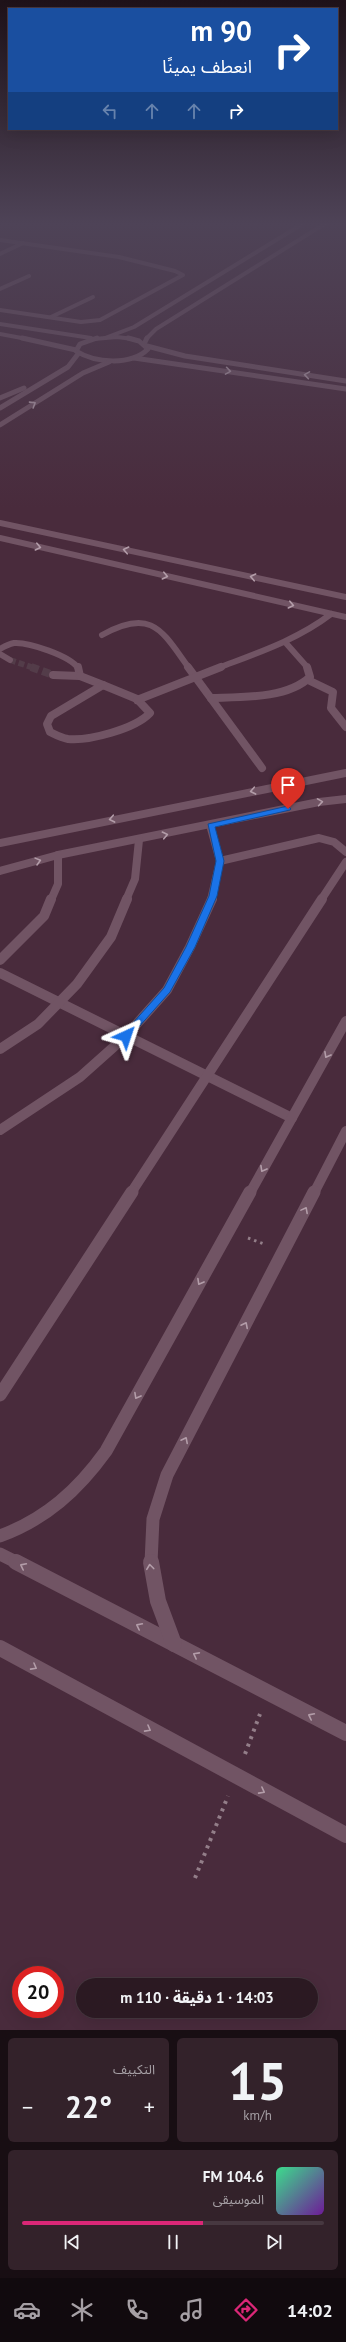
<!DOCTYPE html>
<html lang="ar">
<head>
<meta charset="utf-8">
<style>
	:root { --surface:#2b1922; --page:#33222a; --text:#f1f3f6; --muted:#a6a0a5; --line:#473840; --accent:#db2777 }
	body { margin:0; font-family:"PT Sans","Noto Sans Arabic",sans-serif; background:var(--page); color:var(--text); direction:rtl; height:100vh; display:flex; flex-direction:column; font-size:15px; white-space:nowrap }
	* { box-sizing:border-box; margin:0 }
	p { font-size:13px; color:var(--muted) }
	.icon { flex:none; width:22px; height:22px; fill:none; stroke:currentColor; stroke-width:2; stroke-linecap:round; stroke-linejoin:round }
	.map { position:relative; height:2030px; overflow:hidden; direction:ltr }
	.side { display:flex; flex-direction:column; gap:8px; padding:8px; background:#180e13; flex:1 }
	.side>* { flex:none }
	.banner { position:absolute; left:8px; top:8px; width:330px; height:122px; border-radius:0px; box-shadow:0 4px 16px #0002,0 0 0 1px var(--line); direction:rtl; background:#1a4fa0; color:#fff; overflow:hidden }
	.speed { position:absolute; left:12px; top:1966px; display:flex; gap:8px; font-size:20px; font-weight:700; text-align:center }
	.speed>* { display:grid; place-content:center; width:52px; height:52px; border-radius:50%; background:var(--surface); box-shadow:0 4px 16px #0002,0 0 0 1px var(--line); line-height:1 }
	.speed .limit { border:6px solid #d22; background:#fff; color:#111 }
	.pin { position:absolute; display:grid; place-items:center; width:34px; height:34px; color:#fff; margin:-41px -17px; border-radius:50% 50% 50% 0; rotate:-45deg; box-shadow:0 0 4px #0007 }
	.pin .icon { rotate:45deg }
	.me { position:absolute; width:44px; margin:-22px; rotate:42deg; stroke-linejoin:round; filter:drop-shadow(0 0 3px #0008) }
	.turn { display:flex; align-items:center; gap:14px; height:84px; padding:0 20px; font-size:18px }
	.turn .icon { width:52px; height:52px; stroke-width:2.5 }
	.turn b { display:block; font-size:28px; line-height:34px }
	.lanes { display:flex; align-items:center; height:38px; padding:0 20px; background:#0003; justify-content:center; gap:20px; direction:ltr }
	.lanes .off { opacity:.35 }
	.big { font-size:30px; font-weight:800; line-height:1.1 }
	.side .widget { flex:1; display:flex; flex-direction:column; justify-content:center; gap:6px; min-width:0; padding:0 14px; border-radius:6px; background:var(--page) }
	.side .dial { align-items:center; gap:0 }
	.dial b { font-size:52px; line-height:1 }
	.song { display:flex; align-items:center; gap:12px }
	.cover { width:48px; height:48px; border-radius:6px; background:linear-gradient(135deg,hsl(150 70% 55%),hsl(280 70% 35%)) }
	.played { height:4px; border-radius:2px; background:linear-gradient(90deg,var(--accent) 60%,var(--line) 60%) }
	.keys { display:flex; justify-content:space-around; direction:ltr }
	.heat { display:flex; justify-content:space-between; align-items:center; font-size:22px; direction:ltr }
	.side .tiles { flex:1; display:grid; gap:8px; grid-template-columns:1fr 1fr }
	.widget:last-child { grid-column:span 2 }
	.trip { position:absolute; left:76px; top:1978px; width:242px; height:40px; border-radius:20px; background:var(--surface); box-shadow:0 4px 16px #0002,0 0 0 1px var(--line); font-weight:800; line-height:40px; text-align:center; direction:rtl }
	.menu { display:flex; height:64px; justify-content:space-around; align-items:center; background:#110a0e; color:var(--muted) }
	.menu .icon { width:28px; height:28px }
	.menu .current { color:var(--accent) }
	.menu b { font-size:18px; color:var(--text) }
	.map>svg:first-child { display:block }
</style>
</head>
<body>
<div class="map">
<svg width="346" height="2030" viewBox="0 0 346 2030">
	<rect width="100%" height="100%" fill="#39212e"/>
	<path fill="#492b3c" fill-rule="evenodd" d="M0 223H346V2030H0ZM21 1975H55V2009H21ZM83 1985H311V2011H83Z"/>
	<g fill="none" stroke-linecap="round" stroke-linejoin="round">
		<polyline stroke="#533c49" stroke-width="6" stroke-dasharray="6 3" stroke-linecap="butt" points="10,660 34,668"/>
		<polyline stroke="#533c49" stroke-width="8" stroke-dasharray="8 4" stroke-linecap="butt" points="31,667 53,675"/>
		<polyline stroke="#937e89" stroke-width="3" stroke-dasharray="2.5 4" stroke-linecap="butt" points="248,1238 264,1244"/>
		<g stroke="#937e89" stroke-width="4" stroke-dasharray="3 5" stroke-linecap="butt">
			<polyline points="245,1754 260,1714"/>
			<polyline points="195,1878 228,1796"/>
		</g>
		<g stroke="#715464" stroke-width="4">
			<polyline points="0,240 119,257 175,271 183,275 100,320 81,322 0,310"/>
			<polyline points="0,254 23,243"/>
			<polyline points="0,289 29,276"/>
			<polyline points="51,317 93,297"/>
			<polyline points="0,324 91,338"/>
			<polyline points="0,334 27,339"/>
			<polyline points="105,338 134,327 304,223"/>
			<polyline points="94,339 117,337 133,339"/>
			<polyline points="146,339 156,329 326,223"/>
		</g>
		<g stroke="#715464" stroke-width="5">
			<polyline points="22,338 76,350"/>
			<path d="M97 338 80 344 76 351C95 363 131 366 148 349L139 341 128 338"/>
			<polyline points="144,344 147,338"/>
			<polyline points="147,346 185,356 346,381"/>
			<polyline points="134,358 346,389"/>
			<polyline points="0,398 24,388"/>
			<polyline points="0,408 68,367 78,354"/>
			<polyline points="0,425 83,373 109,362"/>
		</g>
		<g stroke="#715464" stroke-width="6">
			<polyline points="0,523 346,597"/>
			<polyline points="0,538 346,617"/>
			<path d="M102 635C152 607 162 631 189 668"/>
			<polyline points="285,642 308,668"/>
			<path d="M0 649C5 646 9 644 14 643 29 642 70 656 78 668"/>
			<polyline points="0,654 10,660"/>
			<path d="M218 668C257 653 297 640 331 614"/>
		</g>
		<g stroke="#715464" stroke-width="8">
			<polyline points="188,667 262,768"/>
			<polyline points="53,675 80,676 78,667"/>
			<polyline points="80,676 103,685"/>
			<polyline points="308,680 333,692 331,708 346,727"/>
			<path d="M103 685 137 699 150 713C135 729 89 741 68 739 61 738 56 735 50 732L47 724 51 716Z"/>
			<path d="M211 698C241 697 287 699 310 677L307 667"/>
			<polyline points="137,700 221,667"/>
			<polyline points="210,825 220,861 211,900"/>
			<polyline points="0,843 346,773"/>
			<polyline points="220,861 319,838 334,842 346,852"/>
			<polyline points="0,871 58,855 319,802 346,799"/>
			<polyline points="51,900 58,884 58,855"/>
			<polyline points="126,900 135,879 139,840"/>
			<polyline points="321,900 346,862"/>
		</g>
		<g stroke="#715464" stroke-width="10">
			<polyline points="0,960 44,916 51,899"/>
			<polyline points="0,973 292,1118"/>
			<polyline points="0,1049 38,1024 77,984 111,937 127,899"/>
			<polyline points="0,1130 80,1077 126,1036 167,990 190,947 212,899"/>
			<polyline points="131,1193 322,899"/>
			<polyline points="250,1193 346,1021"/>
			<polyline points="314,1193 346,1131"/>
		</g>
		<g stroke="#715464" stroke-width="13">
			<polyline points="0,1395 132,1192"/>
			<path d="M0 1536C46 1519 78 1490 106 1451L250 1192"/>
			<polyline points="0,1554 18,1563"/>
			<polyline points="151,1563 153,1519 167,1475 314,1192"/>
		</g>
		<g stroke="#715464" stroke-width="16">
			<polyline points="16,1562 346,1733"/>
			<polyline points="151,1562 158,1601 174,1644"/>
			<polyline points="0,1648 346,1835"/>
		</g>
	</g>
	<defs><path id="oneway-chevron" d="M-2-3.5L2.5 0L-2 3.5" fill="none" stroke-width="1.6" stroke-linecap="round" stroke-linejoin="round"/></defs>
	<g stroke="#b39da9">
		<use href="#oneway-chevron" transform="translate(228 371) rotate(9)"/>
		<use href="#oneway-chevron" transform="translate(307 375) rotate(-171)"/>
		<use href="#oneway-chevron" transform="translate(33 404) rotate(-32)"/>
		<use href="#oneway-chevron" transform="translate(38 547) rotate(13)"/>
		<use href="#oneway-chevron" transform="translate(126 550) rotate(-168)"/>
		<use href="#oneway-chevron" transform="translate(165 576) rotate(13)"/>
		<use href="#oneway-chevron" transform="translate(253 577) rotate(-168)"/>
		<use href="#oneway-chevron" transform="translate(291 605) rotate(13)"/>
		<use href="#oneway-chevron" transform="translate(253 791) rotate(169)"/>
		<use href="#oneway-chevron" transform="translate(320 802) rotate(-9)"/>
		<use href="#oneway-chevron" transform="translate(112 819) rotate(169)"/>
		<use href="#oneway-chevron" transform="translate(165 835) rotate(-12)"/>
		<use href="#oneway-chevron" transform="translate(38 861) rotate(-15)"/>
		<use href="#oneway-chevron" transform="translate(327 1055) rotate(119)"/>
		<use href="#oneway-chevron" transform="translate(263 1169) rotate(119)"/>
		<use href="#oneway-chevron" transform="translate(305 1210) rotate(-62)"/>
		<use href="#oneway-chevron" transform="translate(200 1282) rotate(119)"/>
		<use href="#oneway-chevron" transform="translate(245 1325) rotate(-63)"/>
		<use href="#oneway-chevron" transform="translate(137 1396) rotate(119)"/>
		<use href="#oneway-chevron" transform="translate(185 1440) rotate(-63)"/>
		<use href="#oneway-chevron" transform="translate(23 1566) rotate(-153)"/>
		<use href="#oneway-chevron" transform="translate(150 1567) rotate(-97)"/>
		<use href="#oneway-chevron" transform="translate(139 1626) rotate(-153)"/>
		<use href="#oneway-chevron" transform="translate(196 1655) rotate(-152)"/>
		<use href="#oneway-chevron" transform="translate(34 1667) rotate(29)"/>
		<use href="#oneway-chevron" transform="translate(311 1716) rotate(-153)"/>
		<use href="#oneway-chevron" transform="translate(148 1729) rotate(29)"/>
		<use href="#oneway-chevron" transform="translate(262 1791) rotate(28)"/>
	</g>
	<linearGradient id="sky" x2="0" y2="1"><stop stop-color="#1f1219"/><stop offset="0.44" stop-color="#4e4357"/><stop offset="1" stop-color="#4e4357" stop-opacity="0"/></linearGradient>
	<rect width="346" height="508" fill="url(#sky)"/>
	<polygon fill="#1a73e8" stroke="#114b97" points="288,806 291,809 290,810 215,827 224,861 217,896 195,947 170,992 129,1038 123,1038 123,1034 164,988 186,947 209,896 216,861 208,824"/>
</svg>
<div class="speed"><div class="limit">20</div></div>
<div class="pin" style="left:288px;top:809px;background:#d93025"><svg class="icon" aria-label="arrive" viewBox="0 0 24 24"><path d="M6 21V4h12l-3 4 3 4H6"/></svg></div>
<svg class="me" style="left:126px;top:1036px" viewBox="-20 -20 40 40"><path d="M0-17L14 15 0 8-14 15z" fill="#1a73e8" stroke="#fff" stroke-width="4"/></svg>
<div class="trip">14:03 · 1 دقيقة · 110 m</div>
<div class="banner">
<div class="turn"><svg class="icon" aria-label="right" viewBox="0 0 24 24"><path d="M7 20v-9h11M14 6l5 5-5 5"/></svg><div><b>90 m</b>انعطف يمينًا</div></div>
<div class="lanes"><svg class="icon off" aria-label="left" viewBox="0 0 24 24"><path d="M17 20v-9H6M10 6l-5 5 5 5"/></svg><svg class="icon off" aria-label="ahead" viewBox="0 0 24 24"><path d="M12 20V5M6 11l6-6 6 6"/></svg><svg class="icon off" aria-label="ahead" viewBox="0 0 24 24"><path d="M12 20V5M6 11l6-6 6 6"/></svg><svg class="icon" aria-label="right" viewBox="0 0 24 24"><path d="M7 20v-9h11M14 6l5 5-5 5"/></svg></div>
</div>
</div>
<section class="side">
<div class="tiles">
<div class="widget dial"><b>15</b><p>km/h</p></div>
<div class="widget"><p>التكييف</p>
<div class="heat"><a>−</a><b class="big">22°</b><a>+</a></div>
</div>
<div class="widget">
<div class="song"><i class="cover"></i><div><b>104.6 FM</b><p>الموسيقى</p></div></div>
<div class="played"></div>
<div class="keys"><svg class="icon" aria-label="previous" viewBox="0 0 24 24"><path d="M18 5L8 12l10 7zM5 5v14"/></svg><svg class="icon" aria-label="pause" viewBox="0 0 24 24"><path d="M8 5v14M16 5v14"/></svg><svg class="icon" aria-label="next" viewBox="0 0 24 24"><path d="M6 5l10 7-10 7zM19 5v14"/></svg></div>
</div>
</div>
</section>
<nav class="menu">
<b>14:02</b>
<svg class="icon current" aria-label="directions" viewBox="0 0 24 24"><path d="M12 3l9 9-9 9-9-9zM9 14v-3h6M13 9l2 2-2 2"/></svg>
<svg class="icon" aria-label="music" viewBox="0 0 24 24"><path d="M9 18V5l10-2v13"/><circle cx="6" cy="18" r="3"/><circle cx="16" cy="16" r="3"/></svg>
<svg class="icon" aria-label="phone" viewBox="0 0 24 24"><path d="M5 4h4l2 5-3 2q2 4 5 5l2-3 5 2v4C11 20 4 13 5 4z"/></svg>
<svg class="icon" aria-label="climate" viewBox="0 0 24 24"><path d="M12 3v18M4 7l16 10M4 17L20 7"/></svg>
<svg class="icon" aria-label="car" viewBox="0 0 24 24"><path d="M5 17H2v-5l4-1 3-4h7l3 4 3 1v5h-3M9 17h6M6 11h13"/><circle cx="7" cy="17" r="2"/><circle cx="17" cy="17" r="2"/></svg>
</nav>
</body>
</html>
